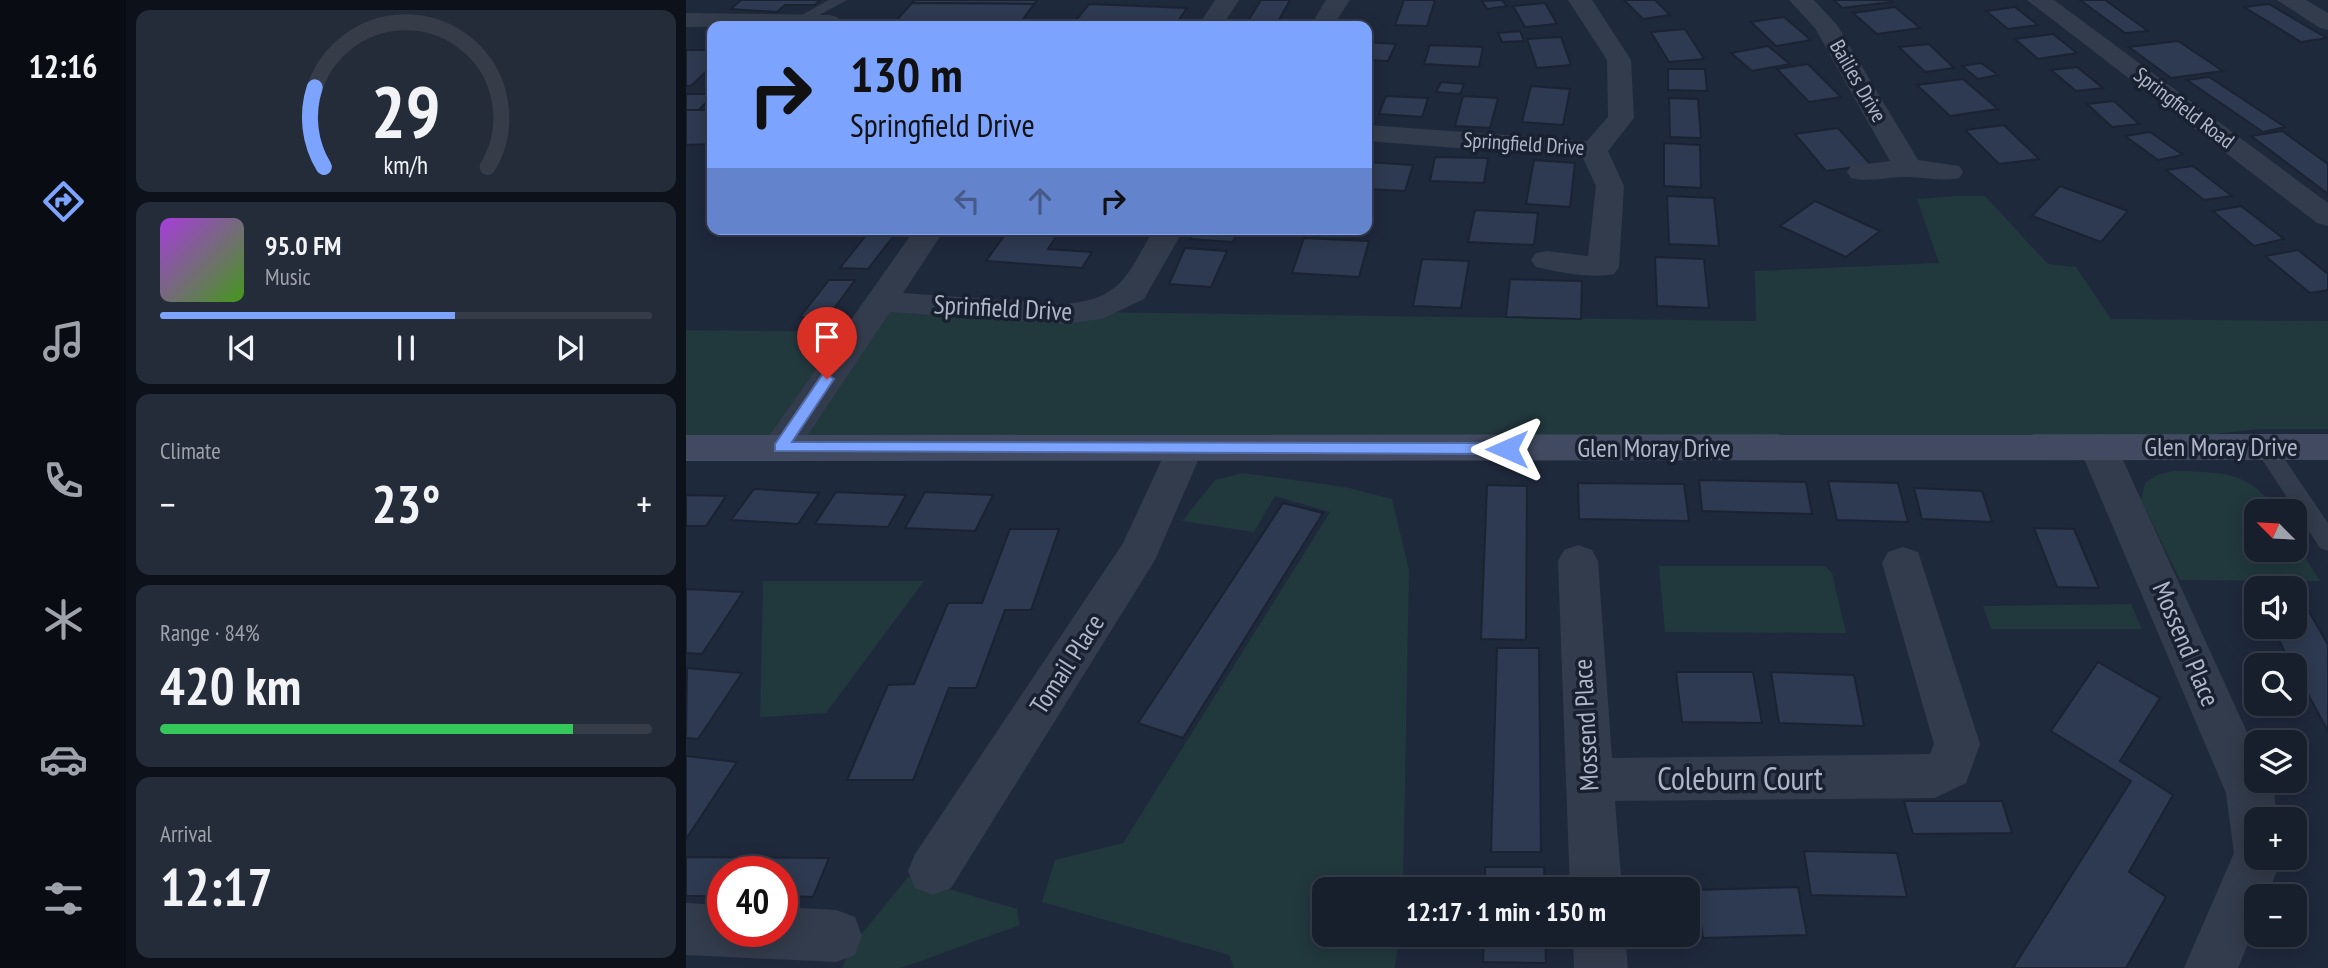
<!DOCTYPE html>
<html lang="en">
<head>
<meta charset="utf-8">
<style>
	:root { --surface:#171f2d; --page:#242c39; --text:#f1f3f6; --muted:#9ea2aa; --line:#363d49; --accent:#7ca4ff }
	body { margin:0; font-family:"PT Sans Narrow",sans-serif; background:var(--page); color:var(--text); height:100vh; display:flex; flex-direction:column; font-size:26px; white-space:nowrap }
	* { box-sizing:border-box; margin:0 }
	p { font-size:23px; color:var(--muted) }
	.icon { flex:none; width:38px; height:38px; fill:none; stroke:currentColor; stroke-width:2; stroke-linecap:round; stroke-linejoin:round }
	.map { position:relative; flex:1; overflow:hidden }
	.panel { display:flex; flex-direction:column; gap:10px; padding:10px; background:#0d1119; width:560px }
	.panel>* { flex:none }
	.hud { position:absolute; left:21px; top:21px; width:665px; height:214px; border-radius:14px; box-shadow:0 4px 18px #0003,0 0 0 2px var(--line); background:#7ca4ff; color:#111; overflow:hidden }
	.needle { width:46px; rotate:294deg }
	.buttons { position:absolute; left:1558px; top:499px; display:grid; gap:14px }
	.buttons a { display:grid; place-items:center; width:63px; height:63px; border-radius:14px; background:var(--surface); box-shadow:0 4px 18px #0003,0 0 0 2px var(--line); font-size:35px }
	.speed { position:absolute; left:21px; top:856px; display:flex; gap:14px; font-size:35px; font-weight:700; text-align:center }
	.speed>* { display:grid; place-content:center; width:91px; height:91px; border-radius:50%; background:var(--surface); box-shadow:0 4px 18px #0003,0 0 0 2px var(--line); line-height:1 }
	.speed .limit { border:10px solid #d22; background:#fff; color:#111 }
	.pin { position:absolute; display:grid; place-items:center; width:60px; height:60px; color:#fff; margin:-72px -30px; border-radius:50% 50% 50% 0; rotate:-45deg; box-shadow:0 0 7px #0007 }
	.pin .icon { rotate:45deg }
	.me { position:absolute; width:77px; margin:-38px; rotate:270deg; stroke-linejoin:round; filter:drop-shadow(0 0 5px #0008) }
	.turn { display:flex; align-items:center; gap:24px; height:147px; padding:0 28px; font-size:32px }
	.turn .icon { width:91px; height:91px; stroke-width:2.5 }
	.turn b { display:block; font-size:49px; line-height:60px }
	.lanes { display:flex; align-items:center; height:66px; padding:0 28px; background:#0003; justify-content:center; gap:35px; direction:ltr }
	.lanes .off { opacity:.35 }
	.big { font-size:52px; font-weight:700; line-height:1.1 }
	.panel .card { flex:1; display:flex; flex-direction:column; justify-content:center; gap:10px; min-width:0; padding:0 24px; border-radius:14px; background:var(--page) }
	.panel .dial { align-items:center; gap:0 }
	.dial svg { height:182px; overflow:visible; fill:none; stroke:var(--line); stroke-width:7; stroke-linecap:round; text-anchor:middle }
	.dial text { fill:var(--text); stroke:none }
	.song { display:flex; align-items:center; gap:21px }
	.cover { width:84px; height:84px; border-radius:10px; background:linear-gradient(135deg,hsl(280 70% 55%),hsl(100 70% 35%)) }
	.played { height:7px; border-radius:4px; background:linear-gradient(90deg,var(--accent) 60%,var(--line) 60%) }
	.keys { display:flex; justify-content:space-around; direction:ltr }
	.heat { display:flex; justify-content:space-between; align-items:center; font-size:38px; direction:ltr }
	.charge { height:10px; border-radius:5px; background:linear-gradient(90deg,#34c759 84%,var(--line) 0) }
	.trip { position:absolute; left:626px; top:877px; width:388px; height:70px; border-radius:14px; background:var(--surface); box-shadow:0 4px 18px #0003,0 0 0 2px var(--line); font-weight:700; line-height:70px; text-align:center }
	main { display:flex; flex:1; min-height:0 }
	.tab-bar { display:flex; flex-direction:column; width:126px; justify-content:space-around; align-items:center; background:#090c12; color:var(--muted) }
	.tab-bar .icon { width:49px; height:49px }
	.tab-bar .selected { color:var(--accent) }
	.tab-bar b { font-size:32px; color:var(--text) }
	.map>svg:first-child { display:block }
</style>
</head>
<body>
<main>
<nav class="tab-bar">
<b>12:16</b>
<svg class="icon selected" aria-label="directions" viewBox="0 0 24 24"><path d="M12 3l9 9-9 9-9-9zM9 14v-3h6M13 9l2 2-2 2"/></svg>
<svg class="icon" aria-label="music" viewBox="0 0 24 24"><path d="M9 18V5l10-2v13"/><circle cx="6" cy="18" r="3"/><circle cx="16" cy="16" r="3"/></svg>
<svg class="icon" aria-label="phone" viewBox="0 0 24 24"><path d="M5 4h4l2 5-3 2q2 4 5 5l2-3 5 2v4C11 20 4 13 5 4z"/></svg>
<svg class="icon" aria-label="climate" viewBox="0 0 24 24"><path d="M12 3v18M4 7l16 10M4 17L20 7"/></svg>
<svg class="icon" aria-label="car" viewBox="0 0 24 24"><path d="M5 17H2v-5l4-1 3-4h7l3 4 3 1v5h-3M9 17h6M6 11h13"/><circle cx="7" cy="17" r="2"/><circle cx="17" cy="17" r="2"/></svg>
<svg class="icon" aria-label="filters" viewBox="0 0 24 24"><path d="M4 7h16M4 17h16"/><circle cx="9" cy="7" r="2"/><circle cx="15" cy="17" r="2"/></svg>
</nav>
<section class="panel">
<div class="card dial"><svg viewBox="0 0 100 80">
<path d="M14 69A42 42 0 1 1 86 69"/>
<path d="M14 69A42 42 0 0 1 10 34" stroke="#7ca4ff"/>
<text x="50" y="56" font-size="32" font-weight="700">29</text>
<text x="50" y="72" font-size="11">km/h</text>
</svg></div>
<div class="card">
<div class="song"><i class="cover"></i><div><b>95.0 FM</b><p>Music</p></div></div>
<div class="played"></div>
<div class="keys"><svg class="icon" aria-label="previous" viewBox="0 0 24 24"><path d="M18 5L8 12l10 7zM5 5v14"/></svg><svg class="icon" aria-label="pause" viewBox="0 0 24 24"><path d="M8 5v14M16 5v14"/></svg><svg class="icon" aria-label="next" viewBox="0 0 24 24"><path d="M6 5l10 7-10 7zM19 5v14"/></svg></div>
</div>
<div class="card"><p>Climate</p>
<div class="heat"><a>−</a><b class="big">23°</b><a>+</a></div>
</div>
<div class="card"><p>Range · 84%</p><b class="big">420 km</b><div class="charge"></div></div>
<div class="card"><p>Arrival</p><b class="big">12:17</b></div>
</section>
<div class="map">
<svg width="1642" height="968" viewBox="0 0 1642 968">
	<rect width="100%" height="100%" fill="#1f293c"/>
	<g fill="#21383d">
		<polygon points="1269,196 1299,196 1362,264 1390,267 1425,319 1642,321 1642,429 1574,429 1412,447 0,448 0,330 172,332 193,301 404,312 1070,321 1069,271 1253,263 1231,199"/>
		<path d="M1487 471C1531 472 1565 470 1590 511H1570V550H1608V540L1634 581 1494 580 1455 500 1459 483 1471 475Z"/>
		<polygon points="557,473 659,487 706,499 723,570 717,889 639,889 639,934 713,935 709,968 548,968 543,955 356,902 369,860 437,843 644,512 589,496 568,532 496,521 529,480"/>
		<polygon points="973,566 1139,566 1146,573 1160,633 979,632"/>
		<polygon points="77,581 238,581 140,713 74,717"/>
		<polygon points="1445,604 1456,629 1305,629 1297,606"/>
		<polygon points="222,877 331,909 334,925 215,968 156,968 165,947"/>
	</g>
	<g fill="#2e3a51" stroke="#1b2333" stroke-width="2">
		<polygon points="55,0 134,0 129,5 99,5 91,12 45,9"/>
		<polygon points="229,0 351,0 348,4 226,3"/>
		<polygon points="575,0 604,0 592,22 562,21"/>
		<polygon points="718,0 749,0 741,26 709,25"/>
		<polygon points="816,0 821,6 801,9 796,1"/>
		<polygon points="938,0 969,0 984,15 957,19"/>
		<polygon points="1148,0 1204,0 1206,2 1156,8"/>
		<polygon points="1394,0 1419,0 1462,31 1439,33"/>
		<polygon points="226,3 348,4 332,26 207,24"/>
		<polygon points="859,3 871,24 839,27 827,6"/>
		<polygon points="403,4 501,8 490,24 390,20"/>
		<polygon points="1583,4 1632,33 1641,38 1615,42 1558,7"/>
		<polygon points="1209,7 1234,28 1191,34 1167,13"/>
		<polygon points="1329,7 1352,25 1322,29 1300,11"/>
		<polygon points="1098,17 1125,40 1090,46 1065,22"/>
		<polygon points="999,29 1018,59 983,62 965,32"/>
		<polygon points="834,31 838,41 816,42 812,33"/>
		<polygon points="1367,34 1391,53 1352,59 1329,39"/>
		<polygon points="875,37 885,65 851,68 841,39"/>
		<polygon points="1492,41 1537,71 1485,78 1443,47"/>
		<polygon points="681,42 710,44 702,61 681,60"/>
		<polygon points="1243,44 1268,68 1239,72 1213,47"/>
		<polygon points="744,45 797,47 793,67 738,64"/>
		<polygon points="1082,46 1104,64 1066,71 1045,53"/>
		<polygon points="0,50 26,50 26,66 5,86 0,86"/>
		<polygon points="1295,63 1312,75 1292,79 1276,66"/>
		<polygon points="1122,64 1155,97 1123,102 1091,69"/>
		<polygon points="1391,67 1417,88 1390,91 1365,70"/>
		<polygon points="982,69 1019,69 1021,91 982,90"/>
		<polygon points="1523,77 1599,127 1577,132 1501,80"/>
		<polygon points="1277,79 1312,109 1264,116 1231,85"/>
		<polygon points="755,82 778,84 774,94 750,92"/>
		<polygon points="845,86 884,89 877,125 836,122"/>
		<polygon points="0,94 26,94 26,96 13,110 0,110"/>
		<polygon points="700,96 742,98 736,117 693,114"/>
		<polygon points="777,96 812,98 804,128 769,126"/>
		<polygon points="983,98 1012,99 1015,138 984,137"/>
		<polygon points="1428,101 1453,124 1426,127 1401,104"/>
		<polygon points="0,110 26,110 26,144 0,145"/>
		<polygon points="1318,125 1353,159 1313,164 1279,130"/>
		<polygon points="1152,128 1185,165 1140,171 1109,134"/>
		<polygon points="1596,131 1642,164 1642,194 1565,136"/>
		<polygon points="1464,132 1497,155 1472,160 1439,136"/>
		<polygon points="978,143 1014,145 1015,188 978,186"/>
		<polygon points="749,157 802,158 798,183 744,181"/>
		<polygon points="848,160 889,163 884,207 840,204"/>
		<polygon points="681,162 727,165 719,191 681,189"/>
		<polygon points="1507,166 1546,196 1518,200 1480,170"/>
		<polygon points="1374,186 1442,211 1415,242 1346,216"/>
		<polygon points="981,196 1028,198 1033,246 983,244"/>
		<polygon points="1129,201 1194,231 1160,257 1094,226"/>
		<polygon points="1555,206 1598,239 1568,246 1527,211"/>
		<polygon points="789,210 852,213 848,245 782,242"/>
		<polygon points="185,229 213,229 182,269 154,268"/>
		<polygon points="323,229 375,229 362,249 406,252 396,268 300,261"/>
		<polygon points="510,229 553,229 547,242 504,239"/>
		<polygon points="618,238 683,241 673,277 606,273"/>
		<polygon points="499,248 541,251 525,287 483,284"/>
		<polygon points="1612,250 1642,274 1642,290 1624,293 1579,256"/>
		<polygon points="969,257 1018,259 1023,308 971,306"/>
		<polygon points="736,259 783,261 775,308 727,306"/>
		<polygon points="824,279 896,281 895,319 820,317"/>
		<polygon points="143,280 169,280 141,318 114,317"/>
		<polygon points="1013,480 1120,482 1126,514 1016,511"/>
		<polygon points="1142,481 1212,483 1222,522 1151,520"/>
		<polygon points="892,483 998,484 1003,521 893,519"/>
		<polygon points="801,485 841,486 840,640 795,639"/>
		<polygon points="1228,488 1296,491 1306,522 1236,519"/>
		<polygon points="68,489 133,493 112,524 45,520"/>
		<polygon points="150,492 220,495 202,527 129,524"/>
		<polygon points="239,492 307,495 289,531 219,528"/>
		<polygon points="0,495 40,496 20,526 0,526"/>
		<polygon points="597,503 637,513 497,738 452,723"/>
		<polygon points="1348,528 1388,529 1413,588 1371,587"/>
		<polygon points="324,529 373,529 345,610 319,610 290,688 263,688 227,780 161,780 202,685 228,684 262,603 296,603"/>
		<polygon points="0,589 57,592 16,654 0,653"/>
		<polygon points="1608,599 1616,599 1642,645 1642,731 1585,626 1608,626"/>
		<polygon points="811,648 853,648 855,852 805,852"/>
		<polygon points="1412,662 1474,698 1434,761 1487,795 1443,872 1480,897 1440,968 1327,968 1445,781 1365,731"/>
		<polygon points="1,668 56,673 12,739 0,738"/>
		<polygon points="990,672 1067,672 1076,723 996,722"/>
		<polygon points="1085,672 1168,675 1178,726 1093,723"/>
		<polygon points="0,756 51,762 0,839"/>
		<polygon points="1218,801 1316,801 1326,833 1227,834"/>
		<polygon points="1118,851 1211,853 1221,897 1125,895"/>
		<polygon points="0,857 143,858 127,897 96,896 96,872 37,872 37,896 0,896"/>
		<polygon points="799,867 858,867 859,889 799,889"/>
		<polygon points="1112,887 1121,935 1017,938 1010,890"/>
		<polygon points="798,934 859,934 860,963 797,962"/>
	</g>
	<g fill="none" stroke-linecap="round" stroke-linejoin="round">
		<g fill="#333c4c" fill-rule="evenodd">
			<polygon points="143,0 161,0 117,24 105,21"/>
			<polygon points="1579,439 1587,442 1642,523 1642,551 1634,548 1568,447 1571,442"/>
		</g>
		<g fill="#333c4c" fill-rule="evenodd">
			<polygon points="529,0 553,0 536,26 512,26"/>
			<polygon points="640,0 664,0 649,23 633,23 629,18"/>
			<path d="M882 0H906L945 60 948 118 922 151 938 186 933 267 928 274C905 279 873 272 850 267L845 260 850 253 861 251 902 256 910 186 897 158 681 141V125L901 141 922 117 921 60Z"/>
			<path d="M1103 0H1128L1151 25 1232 160 1273 166 1277 172 1273 178C1256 182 1239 177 1222 177 1203 176 1184 183 1165 178L1161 172 1165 166 1204 161 1129 28Z"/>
			<polygon points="1341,0 1368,0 1642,203 1642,226 1631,223"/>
			<polygon points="1591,0 1620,0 1642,13 1642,30 1634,28"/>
			<polygon points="0,13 143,15 151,17 155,22 152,26 0,27"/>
			<path d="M229 229H259L217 293 377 304C436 300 441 275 468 229H498L458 299 416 319 377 324 204 312 107 457 94 461 81 457 75 448 81 439Z"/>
			<polygon points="1412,434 1425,438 1431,447 1570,752 1570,780 1583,780 1588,793 1591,819 1570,819 1570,858 1596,858 1581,896 1570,896 1570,924 1552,968 1498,968 1548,853 1540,793 1393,447 1399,438"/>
			<polygon points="498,436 511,440 517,449 469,560 265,888 247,895 229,888 222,871 229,854 437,543 485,440"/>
			<polygon points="892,545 906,550 912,561 926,758 1244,754 1248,744 1196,563 1202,552 1217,547 1232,552 1294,744 1280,783 1249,798 929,801 936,889 884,889 872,561 878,550"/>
			<polygon points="0,903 37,905 37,931 96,931 96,907 150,910 169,917 176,936 169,955 150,962 0,955"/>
			<polygon points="887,934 939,934 942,968 888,968"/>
		</g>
		<polygon fill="#414a60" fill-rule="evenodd" points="1642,434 1642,460 0,461 0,435"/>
	</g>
	<polygon fill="#7ca4ff" stroke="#516ba6" stroke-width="2" points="141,374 148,379 106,442 821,443 829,449 821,454 89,451 89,444 136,375"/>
	<g text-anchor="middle" stroke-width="7" stroke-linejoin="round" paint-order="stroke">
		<g font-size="21" fill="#aeb6c8" stroke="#192131">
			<text transform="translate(1172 81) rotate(60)" y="7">Bailies Drive</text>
			<text transform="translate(1498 108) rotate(37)" y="7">Springfield Road</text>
			<text transform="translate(838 144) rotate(4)" y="7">Springfield Drive</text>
		</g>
		<g font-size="26" fill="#aeb6c8" stroke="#192131">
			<text transform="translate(317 308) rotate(3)" y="9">Sprinfield Drive</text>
			<text x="1535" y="456">Glen Moray Drive</text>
			<text x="968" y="457">Glen Moray Drive</text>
			<text transform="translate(1500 644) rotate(67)" y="9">Mossend Place</text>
			<text transform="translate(381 664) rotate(-57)" y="9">Tomail Place</text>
			<text transform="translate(900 725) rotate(-93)" y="9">Mossend Place</text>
		</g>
		<g font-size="32" fill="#aeb6c8" stroke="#192131">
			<text x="1054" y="790">Coleburn Court</text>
		</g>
	</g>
</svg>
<div class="buttons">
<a><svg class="needle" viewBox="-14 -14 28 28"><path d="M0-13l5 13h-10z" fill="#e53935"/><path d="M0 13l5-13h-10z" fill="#9ea2aa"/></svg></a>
<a><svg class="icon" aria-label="sound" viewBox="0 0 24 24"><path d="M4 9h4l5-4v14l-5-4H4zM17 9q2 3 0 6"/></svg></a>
<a><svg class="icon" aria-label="search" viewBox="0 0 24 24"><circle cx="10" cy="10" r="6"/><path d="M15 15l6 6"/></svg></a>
<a><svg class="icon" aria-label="layers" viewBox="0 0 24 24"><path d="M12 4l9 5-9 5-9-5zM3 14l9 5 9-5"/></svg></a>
<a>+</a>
<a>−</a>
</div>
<div class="speed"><div class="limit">40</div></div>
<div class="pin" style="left:141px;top:379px;background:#d93025"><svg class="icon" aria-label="arrive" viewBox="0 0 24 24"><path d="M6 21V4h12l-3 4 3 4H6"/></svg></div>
<svg class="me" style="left:821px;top:449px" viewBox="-20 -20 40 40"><path d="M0-17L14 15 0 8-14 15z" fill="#7ca4ff" stroke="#fff" stroke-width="4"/></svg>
<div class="trip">12:17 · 1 min · 150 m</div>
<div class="hud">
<div class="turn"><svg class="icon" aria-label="right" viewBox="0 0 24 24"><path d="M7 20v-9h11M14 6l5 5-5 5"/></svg><div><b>130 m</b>Springfield Drive</div></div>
<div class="lanes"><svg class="icon off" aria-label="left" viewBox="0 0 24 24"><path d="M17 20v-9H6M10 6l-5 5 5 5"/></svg><svg class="icon off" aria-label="ahead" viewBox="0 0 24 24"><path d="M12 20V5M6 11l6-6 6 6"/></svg><svg class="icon" aria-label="right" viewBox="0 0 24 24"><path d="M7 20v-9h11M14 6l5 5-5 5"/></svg></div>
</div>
</div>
</main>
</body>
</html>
